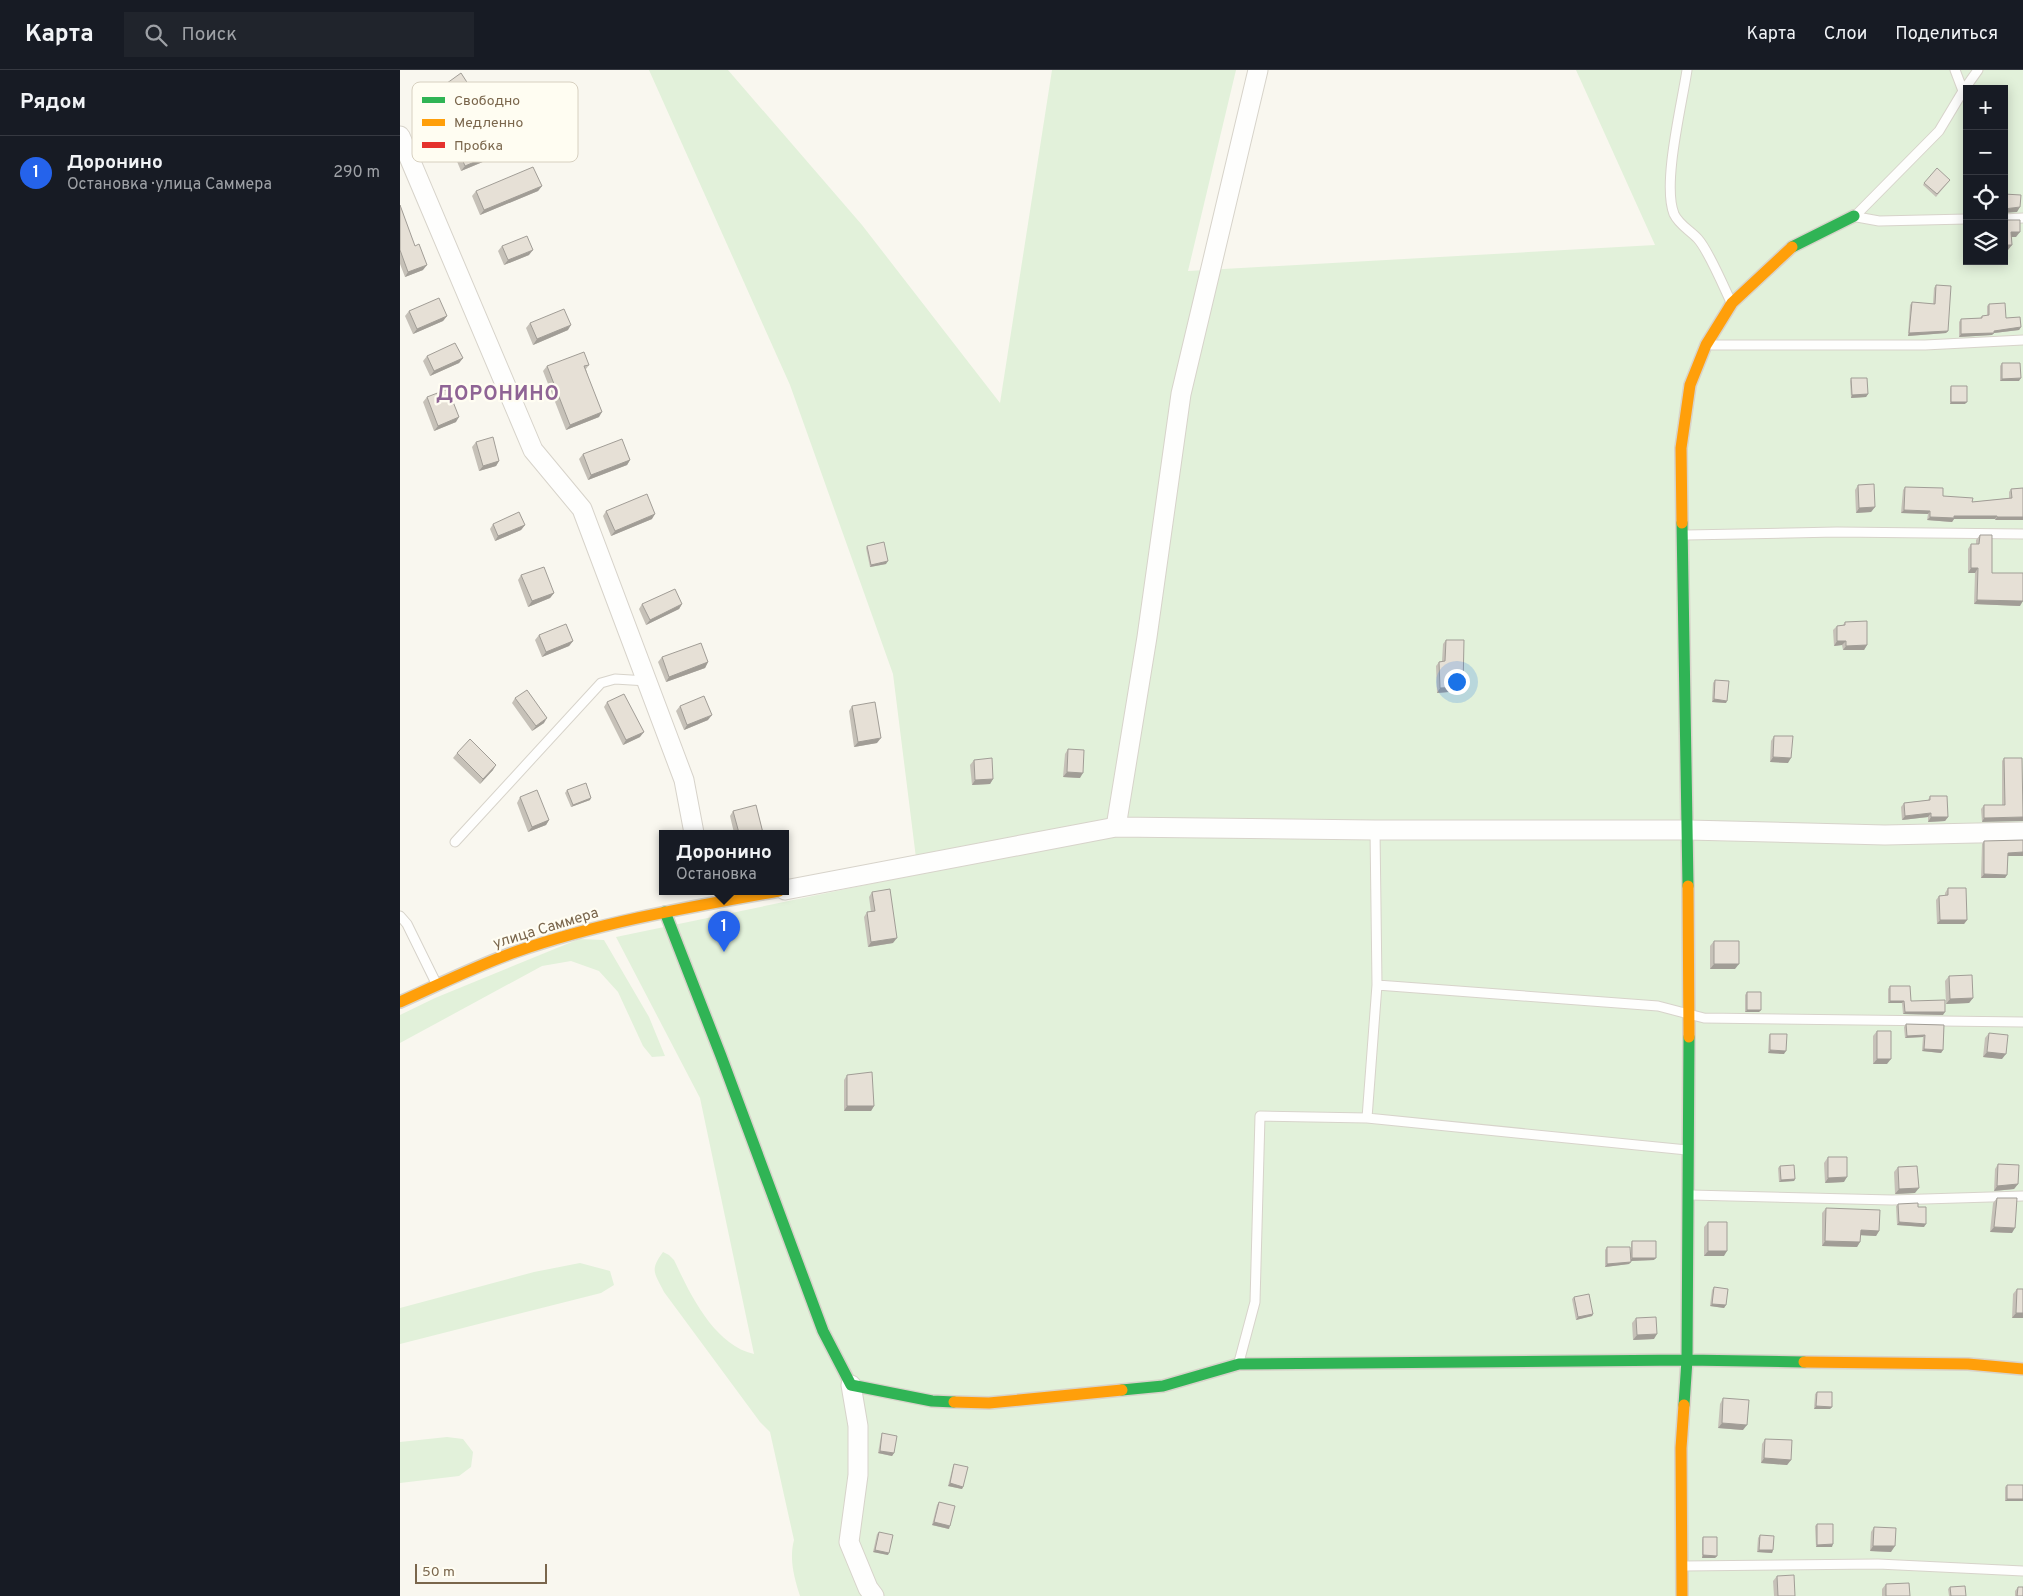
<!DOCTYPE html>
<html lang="ru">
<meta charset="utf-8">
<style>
:root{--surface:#171b24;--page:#20242c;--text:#f1f3f6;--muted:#9ea1a6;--line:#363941;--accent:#2563eb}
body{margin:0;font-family:Overpass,sans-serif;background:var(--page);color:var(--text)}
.controls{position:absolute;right:15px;top:15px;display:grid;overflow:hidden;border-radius:0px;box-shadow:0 2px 12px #0003}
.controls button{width:45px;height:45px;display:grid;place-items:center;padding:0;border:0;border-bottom:1px solid var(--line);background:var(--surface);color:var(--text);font:25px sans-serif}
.scale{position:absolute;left:15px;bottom:12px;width:132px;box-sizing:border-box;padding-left:5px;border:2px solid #7a664c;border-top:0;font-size:14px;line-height:18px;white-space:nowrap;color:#7a664c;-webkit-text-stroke:4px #fffdf2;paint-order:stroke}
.you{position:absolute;left:1056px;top:611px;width:18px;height:18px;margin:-12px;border:4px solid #fff;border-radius:50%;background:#1a73e8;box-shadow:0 0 0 8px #1a73e833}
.badge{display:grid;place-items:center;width:32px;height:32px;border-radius:50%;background:var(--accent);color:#fff;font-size:16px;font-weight:700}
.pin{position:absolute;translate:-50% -41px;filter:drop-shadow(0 1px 2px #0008)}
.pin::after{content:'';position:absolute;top:26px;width:18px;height:15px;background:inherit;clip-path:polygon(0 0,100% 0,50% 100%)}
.popup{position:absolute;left:259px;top:760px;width:130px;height:65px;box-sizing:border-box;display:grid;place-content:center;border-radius:0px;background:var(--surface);filter:drop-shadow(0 1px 4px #0005);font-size:16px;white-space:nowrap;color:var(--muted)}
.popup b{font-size:19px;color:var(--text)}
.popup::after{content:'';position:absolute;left:50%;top:100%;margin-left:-10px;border:10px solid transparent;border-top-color:var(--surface)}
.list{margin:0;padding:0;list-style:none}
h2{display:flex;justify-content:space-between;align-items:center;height:65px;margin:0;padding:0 20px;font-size:21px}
h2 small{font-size:16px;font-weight:400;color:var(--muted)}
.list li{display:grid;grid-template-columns:32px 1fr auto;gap:15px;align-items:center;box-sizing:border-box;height:75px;padding:0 20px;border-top:1px solid var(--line)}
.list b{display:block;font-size:19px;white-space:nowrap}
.list p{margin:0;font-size:16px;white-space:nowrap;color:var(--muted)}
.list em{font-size:16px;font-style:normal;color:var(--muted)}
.icon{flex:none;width:28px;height:28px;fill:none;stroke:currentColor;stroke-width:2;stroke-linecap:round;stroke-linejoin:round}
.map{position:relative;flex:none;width:1623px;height:1526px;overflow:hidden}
header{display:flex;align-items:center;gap:30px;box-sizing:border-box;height:70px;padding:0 25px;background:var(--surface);border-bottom:1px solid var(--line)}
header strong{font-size:24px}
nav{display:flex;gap:28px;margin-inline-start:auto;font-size:18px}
.search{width:350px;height:45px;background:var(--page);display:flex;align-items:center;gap:12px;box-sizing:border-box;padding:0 18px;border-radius:0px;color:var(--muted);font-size:19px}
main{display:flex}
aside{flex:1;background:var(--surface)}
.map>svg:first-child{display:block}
.green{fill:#e2f1da;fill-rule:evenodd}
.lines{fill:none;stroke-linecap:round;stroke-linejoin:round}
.lane-casing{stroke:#d7d3ca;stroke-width:11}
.street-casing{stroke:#d7d3ca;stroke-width:21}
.fast-casing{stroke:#d8d3ca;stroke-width:14}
.slow-casing{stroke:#d8d3ca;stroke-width:14}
.lane{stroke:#fefefd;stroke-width:9}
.street{stroke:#fefefd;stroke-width:19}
.fast{stroke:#30b455;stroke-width:11}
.slow{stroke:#ff9f0a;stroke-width:11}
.wall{fill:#c6c1b8}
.shaded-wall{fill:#a19d96}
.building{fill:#e6e0d6;stroke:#a19d96}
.labels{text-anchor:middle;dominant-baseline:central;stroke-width:4.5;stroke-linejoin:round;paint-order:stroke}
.street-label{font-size:15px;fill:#7a664c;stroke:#fffdf2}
.district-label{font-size:20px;font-weight:bold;letter-spacing:1px;fill:#8f6495;stroke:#fffdf2}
.key{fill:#fffdf2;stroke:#d7d0c0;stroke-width:1}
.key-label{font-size:14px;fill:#7a664c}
</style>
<header>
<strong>Карта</strong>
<div class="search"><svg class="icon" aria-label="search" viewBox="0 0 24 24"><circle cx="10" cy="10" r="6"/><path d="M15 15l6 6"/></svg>Поиск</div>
<nav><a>Карта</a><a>Слои</a><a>Поделиться</a></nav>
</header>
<main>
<aside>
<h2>Рядом<small></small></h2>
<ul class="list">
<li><span class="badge">1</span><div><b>Доронино</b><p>Остановка · улица Саммера</p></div><em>290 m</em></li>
</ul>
</aside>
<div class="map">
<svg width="1623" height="1526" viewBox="0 0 1623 1526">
<rect width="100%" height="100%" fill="#f9f7ef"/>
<!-- green -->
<path class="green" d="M249,0H328L462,155L600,333L652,0H836L788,201L1255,175L1176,0H1623V1526H400C394,1507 389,1489 394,1470L370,1362L360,1352L264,1222C255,1203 249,1201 263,1182L269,1185L274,1190C290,1224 314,1275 354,1284L300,1028L216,867L518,804L493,604L390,315ZM1567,19H1604V191H1567Z
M179,869L204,870L249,947L265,986L252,987L243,976L218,922L199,901L171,891L142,896L0,973V945L35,928Z
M180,1193L210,1201L214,1215L201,1223L0,1274V1238L134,1202Z
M47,1367L63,1369L73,1382L71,1397L59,1406L0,1413V1372Z"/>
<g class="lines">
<!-- lane casing -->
<g class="lane-casing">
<path id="lane" d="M1287,0C1282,34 1262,114 1274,144C1279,155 1291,161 1298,169C1308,180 1323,215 1330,230
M1555,0L1563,21
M1455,146L1539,61L1563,21L1578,0
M1457,147L1479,151L1567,149
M1604,149L1623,148
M1312,275H1525L1623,270
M1286,465L1437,462L1623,464
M975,760L977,915
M55,772L201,613L215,609L247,611
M0,846L7,854L36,913
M967,1048L977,915L1258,936L1304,948L1623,952
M1291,1125L1492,1130L1623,1126
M839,1292L855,1232L860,1046L967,1048L1287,1080
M1284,1496L1478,1494L1623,1501"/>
</g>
<!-- street casing -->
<g class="street-casing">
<path id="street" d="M0,66L133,380L182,439L284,710L294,763
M716,757L747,567L781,324L858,0
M385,820L716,757L975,760H1288L1485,765L1623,762
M451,1315L458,1356V1405L449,1472L468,1518L474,1526"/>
</g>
<!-- fast casing -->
<g class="fast-casing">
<path id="fast" d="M1392,177L1454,146
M1282,453L1288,816
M265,842L321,986L423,1261L451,1315L532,1331L554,1332
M722,1320L763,1316L839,1294L1287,1290L1404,1292
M1284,1335L1287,1290L1289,967"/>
</g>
<!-- slow casing -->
<g class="slow-casing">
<path id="slow" d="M1282,453L1281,378L1290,315L1306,275L1332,233L1392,177
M1288,816L1289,967
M0,932C38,915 76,896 115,882C201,852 290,837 379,821
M1404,1292L1568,1294L1623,1299
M554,1332L589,1333L722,1320
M1282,1526L1281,1378L1284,1335"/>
</g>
<!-- lane -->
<use href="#lane" class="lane"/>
<!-- street -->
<use href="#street" class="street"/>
<!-- fast -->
<use href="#fast" class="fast"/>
<!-- slow -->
<use href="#slow" class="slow"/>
</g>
<!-- wall -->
<path class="wall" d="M43,16L69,25L46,40L39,21Z
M57,77L109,81L61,101L53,82Z
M1550,110L1536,127L1523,115L1524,113Z
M142,116L138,121L80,145L72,126L76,121Z
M0,135L23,200L5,207L0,194Z
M102,176L129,185L104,195L98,181Z
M1536,215L1548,261L1546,263L1508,266L1510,235L1512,232L1533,234L1534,218Z
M1589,234L1606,248L1621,257L1619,260L1594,263L1592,265L1559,267V252L1561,249L1580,248L1582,246L1587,245V236Z
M9,241L47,246L43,251L13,264L5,246Z
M130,253L168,260L133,275L126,258Z
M27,286L63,288L59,293L30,306L23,291Z
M1602,293L1619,311H1600V296Z
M189,295L186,299L199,347L166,360L143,301L147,296Z
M1451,308L1468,324L1466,327L1451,328L1450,311Z
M1551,316L1565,334H1550V319Z
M27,327L56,352L34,361L23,332Z
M76,372L99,391L96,396L79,401L72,377Z
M183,384L230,390L227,395L188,410L179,389Z
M1458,415L1475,437L1471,442L1456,443L1455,420Z
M1505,417L1543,426L1572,432L1609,428V422L1611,419L1623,418L1595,450V449H1554L1552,452L1527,450L1528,444L1501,443L1503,420Z
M206,441L252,449L211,466L203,446Z
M93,454L125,455L121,460L95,471L90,459Z
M1580,465L1592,503L1620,536L1574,534L1575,503H1568V479L1571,474H1576V470Z
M467,476L486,494L470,497L466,478Z
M121,505L154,523L150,528L128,537L118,510Z
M242,534H282L279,539L246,555L239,539Z
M1445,552L1467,575L1464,580H1443L1442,575L1434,576L1433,560L1437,556L1443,555Z
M139,565L173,571L169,576L142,587L135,570Z
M1046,570L1060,621L1037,623L1036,596L1039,592L1042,591L1043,574Z
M262,587L308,592L305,598L266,612L258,592Z
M1315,610L1326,633L1312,632L1313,613Z
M115,628L144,653L132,661L112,633Z
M207,632L240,667L223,675L204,637Z
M280,636L308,650L284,660L276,641Z
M452,636L477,673L454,677L449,641Z
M1374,666L1388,693L1370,692L1371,671Z
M668,679L680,708L663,707L665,684Z
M57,683L93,700L80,714L53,688Z
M1604,688L1623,729L1582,752L1581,739L1584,735H1602V691Z
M574,690L593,709L590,714L572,715L570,695Z
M167,720L190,730L171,737L165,723Z
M1530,726L1548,747L1545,751L1528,752V747L1502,750L1501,737L1504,733L1528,730Z
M120,727L149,750L146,755L128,762L117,733Z
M333,741L363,763H334L330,746Z
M1623,770V786H1608L1607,805L1605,808H1581L1582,774L1584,771Z
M1548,818L1567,850L1564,854H1537L1536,830L1539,826L1545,825V823Z
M472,822L493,873L468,877L464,847L467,842H471L469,827Z
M1314,871L1335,899H1310V876Z
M1549,906L1573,928L1569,933L1546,934L1545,911Z
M1490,916L1511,931L1543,945L1503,944L1502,933H1488V919Z
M1347,922L1361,940L1359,942H1345V925Z
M1506,954L1544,955L1543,980L1541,983L1522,981L1523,967L1505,968L1504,957Z
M1477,961L1487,994H1473V966Z
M1589,963L1602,989L1583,987L1585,968Z
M1370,964L1384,984L1368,983L1369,966Z
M447,1005L474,1036L471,1041H444V1010Z
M1428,1087L1444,1112L1425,1113L1424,1093Z
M1598,1094L1618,1114L1614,1119L1594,1121L1595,1099Z
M1380,1096L1395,1109L1394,1111L1379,1112L1378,1098Z
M1498,1097L1515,1123L1495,1124L1494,1102Z
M1597,1128L1612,1163L1590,1162L1593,1133Z
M1498,1134L1524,1157L1497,1155L1496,1136Z
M1426,1138L1479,1161L1476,1166L1461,1165L1460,1172L1457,1177L1422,1176V1143Z
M1308,1152L1324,1186H1304V1157Z
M1232,1171L1254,1190L1231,1191L1229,1194L1205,1197V1180L1207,1177L1231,1183V1174Z
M1314,1217L1326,1235L1324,1238L1310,1236L1312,1220Z
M1617,1219H1623V1248H1612L1613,1224Z
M1174,1227L1193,1244L1192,1246L1176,1250L1172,1229Z
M1236,1248L1254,1269L1233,1270L1232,1253Z
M1417,1322L1432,1337L1430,1339H1414L1415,1324Z
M1323,1328L1343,1360L1318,1358L1320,1334Z
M482,1363L494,1383L492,1386L478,1383L481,1366Z
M1365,1369L1391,1390L1387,1395L1361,1393L1362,1374Z
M554,1394L563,1417L562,1419L548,1416L553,1396Z
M1607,1415L1623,1431H1605V1417Z
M539,1432L549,1459L532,1455L537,1435Z
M1417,1454L1432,1477H1416L1415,1456Z
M1474,1457L1491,1482L1470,1481L1471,1462Z
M479,1462L488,1485L473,1482L477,1464Z
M1360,1465L1373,1480L1372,1483L1357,1482L1358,1468Z
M1303,1467L1317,1486L1315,1488H1302V1470Z
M1377,1506L1395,1526H1374L1373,1511Z
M1486,1514L1510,1526H1482V1519Z
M1550,1517L1566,1526H1549L1548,1519Z
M1618,1517L1623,1526H1615V1521Z"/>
<!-- shaded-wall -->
<path class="shaded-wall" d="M72,20L69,25L46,40L50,35Z
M112,76L109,81L61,101L65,96Z
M142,116L138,121L80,145L84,140Z
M1620,137L1617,142L1604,143V139Z
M1611,162H1620L1616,167H1608Z
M1604,175H1612L1608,180H1604Z
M133,180L129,185L104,195L108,190Z
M27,195L23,200L5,207L8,202Z
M47,246L43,251L13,264L17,259Z
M171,255L168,260L133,275L137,269Z
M1621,257L1619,260L1594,263L1592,265L1559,267L1561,264Z
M1548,261L1546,263L1508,266L1509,263Z
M63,288L59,293L30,306L34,301Z
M1621,308L1619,311H1600L1602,309Z
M1468,324L1466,327L1451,328L1452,325Z
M1551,332H1567L1565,334H1550Z
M202,342L199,347L166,360L170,355Z
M59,347L56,352L34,361L38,356Z
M230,390L227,395L188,410L191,405Z
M99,391L96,396L79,401L83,396Z
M1475,437L1471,442L1456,443L1459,438Z
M1504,440L1530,441L1528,444L1501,443Z
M255,444L252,449L211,466L215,461Z
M1554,446H1597L1595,449H1554L1552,452L1527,450L1530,447Z
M1597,447H1623V450H1595Z
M125,455L121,460L95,471L98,466Z
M488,491L486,494L470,497L471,495Z
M1571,498H1578L1575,503H1568Z
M154,523L150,528L128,537L132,531Z
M1577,530L1623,531L1620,536L1574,534Z
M282,534L279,539L246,555L250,550Z
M173,571L169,576L142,587L146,582Z
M1437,571H1446L1442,575L1434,576Z
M1467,575L1464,580H1443L1446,576Z
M308,592L305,598L266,612L269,607Z
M1063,617L1060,621L1037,623L1040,618Z
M1314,629L1327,631L1326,633L1312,632Z
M312,645L308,650L284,660L287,655Z
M147,648L144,653L132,661L136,656Z
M244,662L240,667L223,675L226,670Z
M481,668L477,673L454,677L458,672Z
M1373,687L1391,688L1388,693L1370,692Z
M96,695L93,700L80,714L83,709Z
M667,702L683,703L680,708L663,707Z
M593,709L590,714L572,715L575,710Z
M191,728L190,730L171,737L173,735Z
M1531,743L1528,747L1502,750L1505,746Z
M1531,747H1548L1545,751L1528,752Z
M1623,747V751L1582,752L1584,748Z
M149,750L146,755L128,762L132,757Z
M1623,782V786H1605L1608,783Z
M1584,804L1607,805L1605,808H1581Z
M1540,850H1567L1564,854H1537Z
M497,868L493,873L468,877L471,872Z
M1314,894H1339L1335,899H1310Z
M1573,928L1569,933L1546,934L1550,929Z
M1490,931H1504L1502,933H1488Z
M1347,940H1361L1359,942H1345Z
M1505,942H1545L1543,945L1503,944Z
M1525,965L1523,967L1505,968L1507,966Z
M1524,979L1543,980L1541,983L1522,981Z
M1370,980L1386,981L1384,984L1368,983Z
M1587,982L1606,984L1602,989L1583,987Z
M1477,989H1491L1487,994H1473Z
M447,1036H474L471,1041H444Z
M1447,1107L1444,1112L1425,1113L1428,1108Z
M1395,1109L1394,1111L1379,1112L1381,1110Z
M1618,1114L1614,1119L1594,1121L1597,1116Z
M1519,1118L1515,1123L1495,1124L1499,1119Z
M1499,1152L1526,1154L1524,1157L1497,1155Z
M1594,1157L1615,1158L1612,1163L1590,1162Z
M1461,1160L1479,1161L1476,1166L1457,1165Z
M1425,1171L1460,1172L1457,1177L1422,1176Z
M1308,1181H1327L1324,1186H1304Z
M1232,1188H1256L1254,1190L1230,1191Z
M1231,1192L1229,1194L1205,1197L1207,1194Z
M1312,1234L1326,1235L1324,1238L1310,1236Z
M1616,1243H1623V1248H1612Z
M1193,1244L1192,1246L1176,1250L1178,1247Z
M1257,1264L1254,1269L1233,1270L1237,1265Z
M1416,1336L1432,1337L1430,1339H1414Z
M1322,1353L1347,1355L1343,1360L1318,1358Z
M480,1381L494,1383L492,1386L478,1383Z
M1364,1388L1391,1390L1387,1395L1361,1393Z
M550,1413L563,1417L562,1419L548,1416Z
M1607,1429H1623V1431H1605Z
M534,1452L550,1456L549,1459L532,1455Z
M1433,1474L1432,1477H1416L1417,1475Z
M1473,1476H1495L1491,1482L1470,1481Z
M475,1480L489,1483L488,1485L473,1482Z
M1359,1480H1373L1372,1483L1357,1482Z
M1303,1485L1317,1486L1315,1488H1302Z"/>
<!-- building -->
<path class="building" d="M61,3L72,20L50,35L43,16Z
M104,57L112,76L65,96L57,77Z
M133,97L142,116L84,140L76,121Z
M1537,98L1550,110L1537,124L1524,113Z
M1604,124L1621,125L1620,137L1604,139Z
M0,135L15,176L19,174L27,195L8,202L0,180Z
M1604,149L1605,150H1620V162H1611L1612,175H1604Z
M127,166L133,180L108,190L102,176Z
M1536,215L1551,216L1548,261L1509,263L1512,232L1535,234Z
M39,228L47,246L17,259L9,241Z
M1605,233L1606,248L1620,247L1621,257L1594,261V263L1561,264V249L1582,248V246L1589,245V234Z
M164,239L171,255L137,269L130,253Z
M55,273L63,288L34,301L27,286Z
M184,282L189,295L184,296L202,342L170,355L147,296Z
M1602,293H1620L1621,308L1602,309Z
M1451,308H1467L1468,324L1452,325Z
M1551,316H1567V332H1551Z
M48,319L59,347L38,356L27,327Z
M93,367L99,391L83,396L76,372Z
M222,369L230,390L191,405L183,384Z
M1474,414L1475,437L1459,438L1458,415Z
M1505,417L1543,418V426L1573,428L1572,432L1612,428L1611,419L1623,418V447H1597V446H1554V448L1530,447V441L1504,440Z
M247,424L255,444L215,461L206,441Z
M119,442L125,455L98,466L93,454Z
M1580,465H1592V503H1623V531L1577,530L1578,498H1571V474H1579Z
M484,472L488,491L471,495L467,476Z
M144,497L154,523L132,531L121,505Z
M275,519L282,534L250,550L242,534Z
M1467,551V575L1446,576V571H1437V556L1445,555V552Z
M166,554L173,571L146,582L139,565Z
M1046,570H1064L1063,617L1040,618L1039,592L1045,591Z
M301,573L308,592L269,607L262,587Z
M1315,610L1329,611L1327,631L1314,629Z
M127,620L147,648L136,656L115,628Z
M224,624L244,662L226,670L207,632Z
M304,626L312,645L287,655L280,636Z
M475,632L481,668L458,672L452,636Z
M1374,666H1393L1391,688L1373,687Z
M70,669L96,695L83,709L57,683Z
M668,679L684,680L683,703L667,702Z
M592,688L593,709L575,710L574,690Z
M1604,688H1622L1623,747L1584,748V735H1605Z
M186,713L191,728L173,735L167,720Z
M137,720L149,750L132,757L120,727Z
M1530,726H1547L1548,747H1531V743L1505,746L1504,733L1530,730Z
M356,735L363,763H339L333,741Z
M1623,770V782L1608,783L1607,805L1584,804V771Z
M1548,818H1566L1567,850H1540L1539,826L1548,825Z
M490,819L497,868L471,872L467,842L475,841L472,822Z
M1314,871H1339V894H1314Z
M1572,905L1573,928L1550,929L1549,906Z
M1490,916H1510L1511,931L1545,930V942H1505L1504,931H1490Z
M1347,922H1361V940H1347Z
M1506,954L1544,955L1543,980L1524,979L1525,965L1507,966Z
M1477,961H1491V989H1477Z
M1589,963L1608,965L1606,984L1587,982Z
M1370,964H1387L1386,981L1370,980Z
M472,1002L474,1036H447V1005Z
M1428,1087H1447V1107L1428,1108Z
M1598,1094L1619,1095L1618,1114L1597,1116Z
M1394,1095L1395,1109L1381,1110L1380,1096Z
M1517,1096L1519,1118L1499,1119L1498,1097Z
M1597,1128H1617L1615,1158L1594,1157Z
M1518,1133V1137H1526V1154L1499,1152L1498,1134Z
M1426,1138L1480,1140L1479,1161L1461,1160L1460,1172L1425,1171Z
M1308,1152H1327V1181H1308Z
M1232,1171H1256V1188H1232Z
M1207,1177H1230L1231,1192L1207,1194Z
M1314,1217L1328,1219L1326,1235L1312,1234Z
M1617,1219H1623V1243H1616Z
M1189,1224L1193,1244L1178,1247L1174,1227Z
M1256,1247L1257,1264L1237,1265L1236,1248Z
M1417,1322H1432V1337L1416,1336Z
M1323,1328L1349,1330L1347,1355L1322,1353Z
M482,1363L497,1366L494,1383L480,1381Z
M1365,1369L1392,1370L1391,1390L1364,1388Z
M554,1394L568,1397L563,1417L550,1413Z
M1607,1415H1623V1429H1607Z
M539,1432L555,1436L550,1456L534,1452Z
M1417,1454H1433V1474L1417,1475Z
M1474,1457L1496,1458L1495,1476H1473Z
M479,1462L493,1465L489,1483L475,1480Z
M1360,1465L1374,1466L1373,1480H1359Z
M1303,1467H1317V1486L1303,1485Z
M1394,1505L1395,1526H1378L1377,1506Z
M1509,1513L1510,1526H1486V1514Z
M1565,1516L1566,1526H1551L1550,1517Z
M1618,1517H1623V1526H1617Z"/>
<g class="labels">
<!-- street labels -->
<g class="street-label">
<text transform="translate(146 859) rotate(-17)">улица Саммера</text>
</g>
<!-- district labels -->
<g class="district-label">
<text x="98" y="325">ДОРОНИНО</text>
</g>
</g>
<!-- legend -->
<rect x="12" y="12" width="166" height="80" rx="8" class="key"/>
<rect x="22" y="27" width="23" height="6" fill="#30b455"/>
<rect x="22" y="49" width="23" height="7" fill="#ff9f0a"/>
<rect x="22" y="72" width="23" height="6" fill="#e5322d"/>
<g class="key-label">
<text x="54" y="35">Свободно</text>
<text x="54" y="57">Медленно</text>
<text x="54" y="80">Пробка</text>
</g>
</svg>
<div class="controls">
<button>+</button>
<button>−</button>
<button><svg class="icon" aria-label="locate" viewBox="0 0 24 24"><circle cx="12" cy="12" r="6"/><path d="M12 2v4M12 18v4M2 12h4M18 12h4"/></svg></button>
<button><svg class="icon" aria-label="layers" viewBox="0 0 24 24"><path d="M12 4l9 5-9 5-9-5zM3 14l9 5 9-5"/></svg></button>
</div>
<div class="scale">50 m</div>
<div class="you"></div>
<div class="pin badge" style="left:324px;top:882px">1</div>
<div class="popup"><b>Доронино</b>Остановка</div>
</div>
</main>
